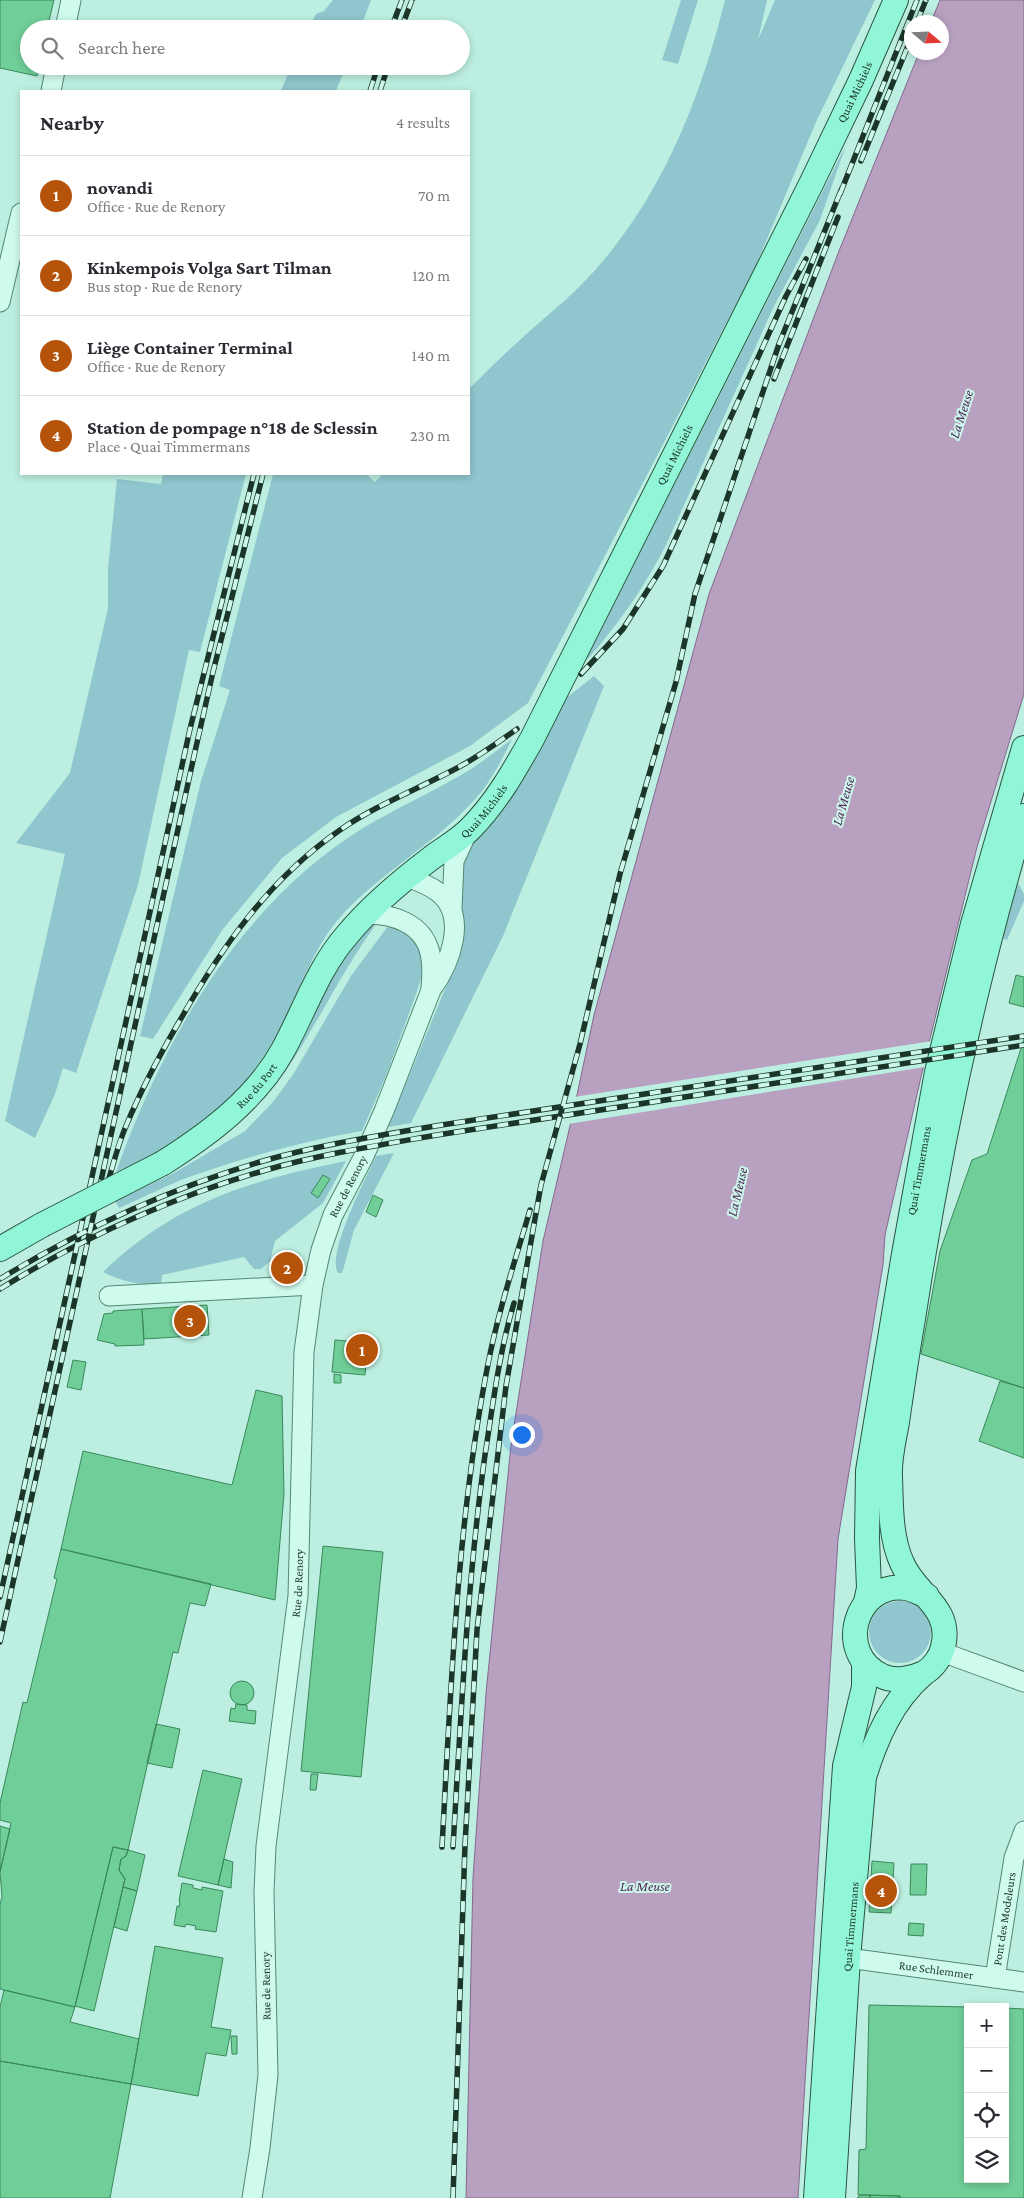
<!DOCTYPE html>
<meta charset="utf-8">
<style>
:root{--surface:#fff;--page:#f7f7f7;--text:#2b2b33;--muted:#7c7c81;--line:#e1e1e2;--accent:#b45309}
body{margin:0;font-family:"Crimson Pro",serif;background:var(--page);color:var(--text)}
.controls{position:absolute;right:15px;bottom:15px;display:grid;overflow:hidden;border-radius:0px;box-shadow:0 2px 8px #0003}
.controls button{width:45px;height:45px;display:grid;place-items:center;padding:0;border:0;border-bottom:1px solid var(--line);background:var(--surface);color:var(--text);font:25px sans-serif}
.compass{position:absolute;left:904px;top:15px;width:45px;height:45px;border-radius:50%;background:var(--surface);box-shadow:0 2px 8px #0003;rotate:109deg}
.you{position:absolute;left:521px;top:1434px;width:18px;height:18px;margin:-12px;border:4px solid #fff;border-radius:50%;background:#1a73e8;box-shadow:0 0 0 8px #1a73e833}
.badge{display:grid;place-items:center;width:32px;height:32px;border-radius:50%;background:var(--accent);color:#fff;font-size:16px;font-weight:700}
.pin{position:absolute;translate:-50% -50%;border:2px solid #fff;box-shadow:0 1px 5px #0006}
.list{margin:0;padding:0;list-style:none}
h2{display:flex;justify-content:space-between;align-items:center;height:65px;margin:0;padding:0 20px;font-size:21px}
h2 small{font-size:16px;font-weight:400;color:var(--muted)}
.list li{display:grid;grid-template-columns:32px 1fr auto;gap:15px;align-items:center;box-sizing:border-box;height:80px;padding:0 20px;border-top:1px solid var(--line)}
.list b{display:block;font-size:19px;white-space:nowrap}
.list p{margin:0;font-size:16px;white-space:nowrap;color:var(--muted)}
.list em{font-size:16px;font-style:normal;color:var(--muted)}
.icon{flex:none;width:28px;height:28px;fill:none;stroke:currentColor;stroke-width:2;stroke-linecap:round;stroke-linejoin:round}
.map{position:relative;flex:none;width:1024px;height:2198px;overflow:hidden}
.search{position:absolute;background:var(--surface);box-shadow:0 2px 8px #0003;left:20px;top:20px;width:450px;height:55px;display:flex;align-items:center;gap:12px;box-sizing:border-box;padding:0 18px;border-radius:28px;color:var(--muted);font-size:19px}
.panel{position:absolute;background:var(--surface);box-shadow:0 2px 8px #0003;left:20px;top:90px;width:450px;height:385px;border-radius:0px}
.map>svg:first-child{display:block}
.green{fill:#90c6cd}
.water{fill:#b7a0c0;stroke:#85688e}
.pier{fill:#bcefe1}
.building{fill:#70cf99;stroke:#3a885a}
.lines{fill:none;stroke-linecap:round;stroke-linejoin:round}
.minor-casing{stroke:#558870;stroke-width:21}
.major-casing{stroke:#2a553e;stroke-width:26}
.minor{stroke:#cffaee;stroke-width:19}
.major{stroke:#91f6d7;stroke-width:24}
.rail-casing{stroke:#1b3628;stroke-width:5.5}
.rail{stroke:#ccf7eb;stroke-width:4;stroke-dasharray:11;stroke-linecap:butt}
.major-bridge-casing{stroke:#2a553e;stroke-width:26;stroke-linecap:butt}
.major-bridge{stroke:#91f6d7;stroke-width:24}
.labels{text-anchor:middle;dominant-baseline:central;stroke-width:4;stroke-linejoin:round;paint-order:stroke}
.street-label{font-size:12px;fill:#1b3628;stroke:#ccf7eb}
.water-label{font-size:14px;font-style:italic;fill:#542957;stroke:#ccf7eb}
</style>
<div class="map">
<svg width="1024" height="2198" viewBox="0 0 1024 2198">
<rect width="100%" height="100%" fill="#bcefe1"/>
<!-- green -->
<path class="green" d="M333,0H371L360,29H309L316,14L324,11Z
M681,0H698L678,64L662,60Z
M725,0H767L758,40L775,0H875L816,122L754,270L528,703L470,746L336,817L282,858L223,929L153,1039L140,1036L201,781L230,690L219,686L273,474H366L375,482L383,474H469V389C486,372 503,355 521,339C540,321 560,306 578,288C656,211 699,105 725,0Z
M291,66H346L336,91H281Z
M846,145L820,220L774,306L666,545C644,588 617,626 585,662Z
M163,474H246L200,652L189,650L138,885L76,1073L63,1068L55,1094L35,1138L5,1121L65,854L16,843L70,773L108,608V568L117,479L161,484Z
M594,676L604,686L503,936L411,1123L388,1127L462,948L460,870L462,859L564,700Z
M512,739C503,758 494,775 482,791C441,842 378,872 336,922C309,956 297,998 276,1036C251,1081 211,1122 167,1148C151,1158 132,1164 116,1172C163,1040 240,904 363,828C395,809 430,793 463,774C480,764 496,751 512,739Z
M1015,883H1018L1024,894V901L1007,940L999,937Z
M391,922L423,943V973L415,997L386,1076L362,1131C303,1141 246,1157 189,1177C165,1186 142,1198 119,1208L115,1201L174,1173L245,1131L273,1102L294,1073L351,976Z
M377,923C337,977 311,1040 270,1092C283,1074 296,1055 306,1034C324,996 339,947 377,923Z
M394,1153L354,1230L343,1270L342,1273H338C326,1254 366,1178 376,1156Z
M346,1161L323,1203L275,1241L270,1261L261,1269H254L244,1257L162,1275L161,1285C139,1285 123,1282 103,1272C174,1203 251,1180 346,1161Z
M869 1632a31 31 0 1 1 62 0a31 31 0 1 1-62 0Z"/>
<!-- water -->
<path class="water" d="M940,0H1024V694L977,847L926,1055L885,1235L883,1265L838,1539L798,2198H466L473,1878L486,1693L511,1445L543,1241L574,1109L594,1015L709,594L839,251L919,53L942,52V22H931Z"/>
<!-- pier -->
<path class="pier" d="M932,1041L925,1067L568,1124L574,1097Z"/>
<!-- building -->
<path class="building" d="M0,0H54L47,29H29V66H39L37,76L0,68Z
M1016,975L1024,977V1007L1009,1003Z
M1024,1039V1388L921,1354L940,1251L972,1160L987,1154Z
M323,1175L330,1179L318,1198L311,1193Z
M373,1195L383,1200L376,1217L366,1212Z
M207,1305L209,1335L144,1339L142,1309Z
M142,1309L144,1345L115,1346V1344L97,1340L104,1314L113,1313V1311Z
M335,1340L368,1343L365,1375L332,1372Z
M73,1360L86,1362L81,1390L67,1387Z
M334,1374L341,1375V1383H334Z
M1000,1381L1024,1388V1458L979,1441Z
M256,1390L282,1396L284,1494L275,1600L61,1549L83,1451L232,1485Z
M323,1546L383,1552L361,1777L301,1771Z
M61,1549L211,1584L205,1606L190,1603L178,1653L173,1652L128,1850L113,1847L75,2007L0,1989V1904L2,1897L0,1872L11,1823L0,1820V1803L23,1702L27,1703L57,1579L54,1578Z
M230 1693a12 12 0 1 1 24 0a12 12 0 1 1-24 0Z
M236,1704L247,1705V1710L256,1711L255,1724L229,1721L231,1708L235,1709Z
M156,1724L180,1729L172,1768L147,1763Z
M203,1770L242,1779L218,1885L178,1876Z
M311,1774H318L316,1790H310Z
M0,1826L10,1829L0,1872Z
M113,1847L128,1850L126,1856L121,1859L119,1870L125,1879L94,2011L75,2006Z
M128,1850L145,1855L137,1891L123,1887L125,1879L119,1870L121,1859L126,1856Z
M224,1859L233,1862L231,1888L218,1885Z
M872,1861L894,1863L891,1913L869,1912Z
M911,1864H927L926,1895H910Z
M182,1883L193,1885V1888L202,1890V1887L223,1891L216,1932L195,1929L196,1926L186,1924L185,1927L174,1925L177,1906L179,1907L180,1901H179Z
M123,1887L137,1891L127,1931L114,1927Z
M909,1923L924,1924L923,1936L908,1935Z
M155,1946L223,1958L211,2027L231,2030L226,2056L206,2053L198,2096L131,2084Z
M4,1990L75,2007L70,2022L139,2039L131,2084L0,2061V2007Z
M869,2005L968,2007V2179H1005V2008L1024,2009V2198H900V2196L858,2195L859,2150L866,2149Z
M231,2036H237V2054H232Z
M0,2061L131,2084L110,2198H0Z
M860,2195H870V2198H857Z
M870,2195L900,2196V2198H870Z"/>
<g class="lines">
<!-- minor casing -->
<g class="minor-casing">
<g id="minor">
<path d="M65,29L71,0"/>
<path d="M51,91L56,66"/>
<path d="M0,302L21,213"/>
<path d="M452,909L454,861L467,833"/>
<path d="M366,914C393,914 423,923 430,953C433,965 432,977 431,989"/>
<path d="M109,1296L313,1285"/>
<path d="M942,1652L1024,1682"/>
<path id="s1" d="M848,1958L1024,1982"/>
<path id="s2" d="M995,1978L1014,1858L1024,1831"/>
<path id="s3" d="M252,2198L260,2148L268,2075L264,1892L266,1846L298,1596L304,1352L313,1285L321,1250L333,1215L364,1156L384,1111L431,990C450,964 469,916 438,892C429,885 418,881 407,877"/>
</g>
</g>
<!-- major casing -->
<g class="major-casing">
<g id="major">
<path id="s4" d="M163,1163C209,1134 256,1099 283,1050C304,1012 318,968 347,935C371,906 401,881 430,859C443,849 458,841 470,829C496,803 514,771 532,739L811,184L861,80L896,0"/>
<path d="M0,1249L42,1225"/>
<path d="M927,1596C921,1594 913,1589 906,1588C855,1581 834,1654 882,1676C894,1682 912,1679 924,1673C933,1668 941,1657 943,1647C953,1607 915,1595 902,1563C890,1537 891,1504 890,1476C889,1458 894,1440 897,1422C902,1388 907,1353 913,1319C939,1149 974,981 1024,816"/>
<path id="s5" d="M866,1602L869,1588L867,1539L868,1471L904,1254L937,1072L973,924L1024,748"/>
<path d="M816,2198L845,1766L864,1687V1664"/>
<path id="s6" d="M833,2198L848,1958L864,1777C876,1738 892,1701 923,1674"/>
</g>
</g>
<!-- minor -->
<use href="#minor" class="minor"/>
<!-- major -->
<use href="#major" class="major"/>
<!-- rail casing -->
<g class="rail-casing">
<path id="rail" d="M917,22L926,0
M391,29L402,0
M401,29L412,0
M370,91L378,66
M380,91L388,66
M861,161L912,36
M840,194L917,0
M774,379L838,217
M581,674L623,629L663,566L786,296L806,259
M105,1191C112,1170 117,1147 126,1126C141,1090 159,1056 179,1022C221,948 269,879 340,830C376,805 418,789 457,768C478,757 497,743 517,729
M0,1279C82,1229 171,1188 263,1161C319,1145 377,1136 435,1126L1024,1036
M0,1289C82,1238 173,1197 266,1170C322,1154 380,1145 437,1135L1024,1045
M0,1597L190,729L254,474
M0,1642L194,756L213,672L263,474
M442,1847C451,1686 457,1523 488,1364C498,1312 515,1261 530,1210
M453,1847C461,1716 467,1585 485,1455C493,1404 499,1353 514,1303
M453,2198L465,1845L477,1630L506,1386L533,1230L541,1185L580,1044L620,874L676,682L695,594L779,344L842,188"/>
</g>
<!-- rail -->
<use href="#rail" class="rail"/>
<!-- major-bridge casing -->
<g class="major-bridge-casing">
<path id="major-bridge" d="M42,1225L163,1163"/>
</g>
<!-- major-bridge -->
<use href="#major-bridge" class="major-bridge"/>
</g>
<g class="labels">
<!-- street labels -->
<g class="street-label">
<text stroke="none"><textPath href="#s4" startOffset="1294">Quai Michiels</textPath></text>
<text stroke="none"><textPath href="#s4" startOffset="889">Quai Michiels</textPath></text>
<text stroke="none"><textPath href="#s4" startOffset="484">Quai Michiels</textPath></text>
<text stroke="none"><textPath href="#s4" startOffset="122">Rue du Port</textPath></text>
<text stroke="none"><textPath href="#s5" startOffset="436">Quai Timmermans</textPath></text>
<text stroke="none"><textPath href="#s3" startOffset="1022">Rue de Renory</textPath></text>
<text stroke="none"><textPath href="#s3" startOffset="618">Rue de Renory</textPath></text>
<text stroke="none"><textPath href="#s2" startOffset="60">Pont des Modeleurs</textPath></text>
<text stroke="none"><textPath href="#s6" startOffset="272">Quai Timmermans</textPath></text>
<text stroke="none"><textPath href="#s1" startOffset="89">Rue Schlemmer</textPath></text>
<text transform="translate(266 1986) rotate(-91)">Rue de Renory</text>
</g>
<!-- water labels -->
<g class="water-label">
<text transform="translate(961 414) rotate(-72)">La Meuse</text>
<text transform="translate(843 801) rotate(-74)">La Meuse</text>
<text transform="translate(737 1192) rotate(-77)">La Meuse</text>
<text x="645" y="1886">La Meuse</text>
</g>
</g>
</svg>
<div class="controls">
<button>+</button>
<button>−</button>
<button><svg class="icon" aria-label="locate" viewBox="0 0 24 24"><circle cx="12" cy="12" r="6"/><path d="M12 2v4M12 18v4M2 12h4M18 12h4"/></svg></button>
<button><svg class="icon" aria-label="layers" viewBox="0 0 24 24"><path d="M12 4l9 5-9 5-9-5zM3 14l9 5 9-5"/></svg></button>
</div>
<svg class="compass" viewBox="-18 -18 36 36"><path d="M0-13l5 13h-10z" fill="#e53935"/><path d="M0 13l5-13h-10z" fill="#7c7c81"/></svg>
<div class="you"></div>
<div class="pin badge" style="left:362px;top:1350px">1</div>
<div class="pin badge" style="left:287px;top:1268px">2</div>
<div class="pin badge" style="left:190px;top:1321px">3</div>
<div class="pin badge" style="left:881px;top:1891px">4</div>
<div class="search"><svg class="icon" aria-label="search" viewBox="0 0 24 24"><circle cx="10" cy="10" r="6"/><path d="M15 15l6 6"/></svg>Search here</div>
<section class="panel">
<h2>Nearby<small>4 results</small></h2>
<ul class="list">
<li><span class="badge">1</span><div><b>novandi</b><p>Office · Rue de Renory</p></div><em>70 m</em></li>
<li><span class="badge">2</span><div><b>Kinkempois Volga Sart Tilman</b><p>Bus stop · Rue de Renory</p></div><em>120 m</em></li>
<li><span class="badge">3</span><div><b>Liège Container Terminal</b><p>Office · Rue de Renory</p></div><em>140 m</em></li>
<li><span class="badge">4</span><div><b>Station de pompage n°18 de Sclessin</b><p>Place · Quai Timmermans</p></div><em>230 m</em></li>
</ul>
</section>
</div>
